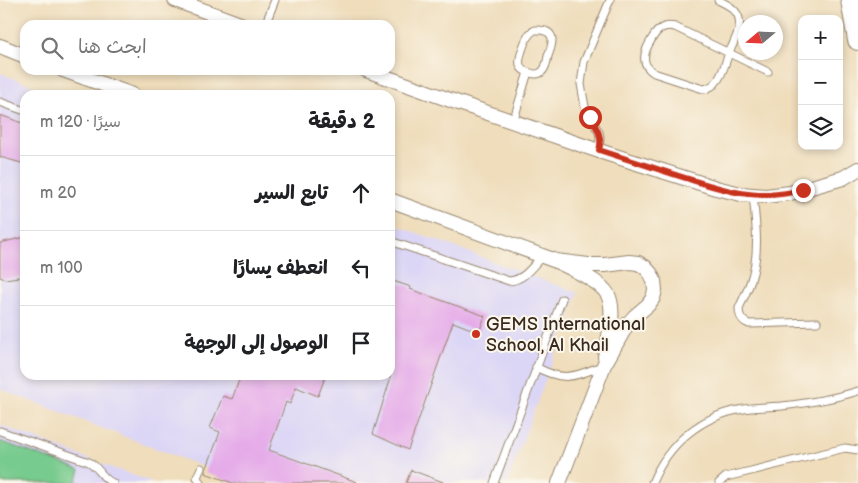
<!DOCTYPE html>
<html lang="ar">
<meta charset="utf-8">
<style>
:root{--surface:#fff;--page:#f6f6f6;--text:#202124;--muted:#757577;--line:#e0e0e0}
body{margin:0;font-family:"Balsamiq Sans","Playpen Sans Arabic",sans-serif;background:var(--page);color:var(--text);direction:rtl}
.controls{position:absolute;right:15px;top:15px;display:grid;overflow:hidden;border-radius:10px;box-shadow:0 2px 8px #0003}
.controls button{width:45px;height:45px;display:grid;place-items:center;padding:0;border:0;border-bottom:1px solid var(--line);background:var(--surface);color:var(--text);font:25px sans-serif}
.compass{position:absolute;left:738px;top:15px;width:45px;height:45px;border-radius:50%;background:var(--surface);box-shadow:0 2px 8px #0003;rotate:251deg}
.stop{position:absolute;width:15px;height:15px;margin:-11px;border:4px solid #c8321e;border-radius:50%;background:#fff}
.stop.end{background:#c8321e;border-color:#fff;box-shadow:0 1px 5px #0008}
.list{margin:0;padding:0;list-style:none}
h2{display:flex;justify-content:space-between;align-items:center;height:65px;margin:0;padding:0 20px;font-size:21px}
h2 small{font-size:16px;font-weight:400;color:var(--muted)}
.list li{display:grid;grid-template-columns:32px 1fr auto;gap:15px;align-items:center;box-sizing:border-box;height:75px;padding:0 20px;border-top:1px solid var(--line)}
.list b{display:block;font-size:19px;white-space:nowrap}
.list em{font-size:16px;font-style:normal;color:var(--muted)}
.icon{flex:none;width:28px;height:28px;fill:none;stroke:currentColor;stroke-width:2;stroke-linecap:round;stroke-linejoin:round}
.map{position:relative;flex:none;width:858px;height:483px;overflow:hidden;direction:ltr}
.search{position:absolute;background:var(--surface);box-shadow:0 2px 8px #0003;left:20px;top:20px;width:375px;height:55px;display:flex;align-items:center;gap:12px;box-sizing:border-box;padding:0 18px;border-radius:15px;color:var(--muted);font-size:19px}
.panel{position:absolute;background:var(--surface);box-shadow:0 2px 8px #0003;left:20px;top:90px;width:375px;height:290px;border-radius:15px;direction:rtl}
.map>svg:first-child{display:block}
.built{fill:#dcd6f6}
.green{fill:#78cb8e;stroke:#5a7a56}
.building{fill:#e5abe9}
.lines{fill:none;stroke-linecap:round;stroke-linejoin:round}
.lane-casing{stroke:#95846c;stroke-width:9}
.street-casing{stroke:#95846c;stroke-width:16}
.secondary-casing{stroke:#95846c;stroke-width:22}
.lane{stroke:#fff;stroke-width:7}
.street{stroke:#fff;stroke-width:14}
.secondary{stroke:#fff;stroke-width:20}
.route{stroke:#c8321e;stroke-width:6}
.poi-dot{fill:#c8321e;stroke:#fbf7ec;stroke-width:2}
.labels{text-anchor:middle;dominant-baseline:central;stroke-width:4;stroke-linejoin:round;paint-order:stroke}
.poi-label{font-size:18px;fill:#3b2a1e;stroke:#fbf7ec;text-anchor:start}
</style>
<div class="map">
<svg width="858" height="483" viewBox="0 0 858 483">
<rect width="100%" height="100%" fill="#fbf7ec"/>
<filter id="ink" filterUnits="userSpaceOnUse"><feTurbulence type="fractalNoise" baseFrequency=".02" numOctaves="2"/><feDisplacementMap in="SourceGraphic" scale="10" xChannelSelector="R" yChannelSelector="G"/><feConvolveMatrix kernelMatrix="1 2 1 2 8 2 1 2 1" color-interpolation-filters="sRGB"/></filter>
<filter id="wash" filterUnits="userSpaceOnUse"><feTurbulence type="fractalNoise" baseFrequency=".0096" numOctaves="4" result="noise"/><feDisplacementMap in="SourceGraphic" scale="20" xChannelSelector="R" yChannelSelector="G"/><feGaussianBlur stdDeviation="1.12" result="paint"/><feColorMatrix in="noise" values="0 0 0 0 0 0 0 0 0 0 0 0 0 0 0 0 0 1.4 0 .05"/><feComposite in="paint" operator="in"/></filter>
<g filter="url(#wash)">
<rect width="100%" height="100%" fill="#efddbb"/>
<!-- built -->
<path class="built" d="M0,73L56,95H25V375H390V223L578,293L507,483H246L0,389Z
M0,425L107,466L155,483H0Z"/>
<!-- green -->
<path class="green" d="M0,441L80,470L76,483H0Z"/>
<g id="blocks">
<!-- building -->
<path class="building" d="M0,115L25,124V164L0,157Z
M25,237V276L5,279L0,277V243Z
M390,280L411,287L410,289L485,316L479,332L453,322L408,450L373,434L390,380Z
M241,375H326L318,396L296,387L290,404L286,402L269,450L357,482L356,483H233L205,473L220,432L210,428L223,396L232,399Z
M411,470L443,482V483H406Z"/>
</g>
</g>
<g filter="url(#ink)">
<use href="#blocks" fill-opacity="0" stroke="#95846c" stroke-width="1"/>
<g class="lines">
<!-- lane casing -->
<g class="lane-casing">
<path id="lane" d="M718,0C724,3 731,6 735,11C746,23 734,41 729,53L675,27C662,24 656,31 650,42C643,54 641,65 654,73L703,89C720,88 724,66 729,53L768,72
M265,25L275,0
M535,30C556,29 554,41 548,56C547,62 545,71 540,73C536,75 532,74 528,72C524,71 521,69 520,65C518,59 525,40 529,35C531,32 532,32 535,30Z
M0,102L25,111
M513,122L528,72
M599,151L600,138L599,132L590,117L585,107L581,84L584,62L610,0
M753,195C756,224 760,252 751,280C748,290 743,299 739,308C739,317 742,321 749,324L817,322
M390,241L509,281C524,280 532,267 542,256
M536,367C565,383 576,376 604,365
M0,431L89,462C99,467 102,479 113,483
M200,483L197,477L201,468
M494,483L562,299
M652,483C668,444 701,415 744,409C756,407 769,407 782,406C808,403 833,399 858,391
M719,483L726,477L845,448L858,450"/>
</g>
<!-- street casing -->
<g class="street-casing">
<path id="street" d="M175,0L243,25
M0,46L25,56
M63,70L133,95
M366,70L450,100L599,151L716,188L741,194L766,196L790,193L843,178L858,169
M390,200L556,261C569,267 601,281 608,295C616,311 608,340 605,357
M556,261L588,265H605L629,262L638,263L645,267L651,274L654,281L655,290L653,298L648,305L635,316L626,326L604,365L559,483"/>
</g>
<!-- secondary casing -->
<g class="secondary-casing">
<path id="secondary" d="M851,0L858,40"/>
</g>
<!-- lane -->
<use href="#lane" class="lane"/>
<!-- street -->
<use href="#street" class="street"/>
<!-- secondary -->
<use href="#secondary" class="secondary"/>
</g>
</g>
<g class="lines" filter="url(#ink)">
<!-- route -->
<path class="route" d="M590,117C597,128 603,137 599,150C626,159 652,167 679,176C725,190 754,202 803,190"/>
</g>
<!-- markers -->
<circle class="poi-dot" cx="476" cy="334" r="5"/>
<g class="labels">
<!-- poi labels -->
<g class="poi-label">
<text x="486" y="324">GEMS International<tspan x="486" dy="21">School, Al Khail</tspan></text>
</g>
</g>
</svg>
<div class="controls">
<button>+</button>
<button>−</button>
<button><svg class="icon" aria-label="layers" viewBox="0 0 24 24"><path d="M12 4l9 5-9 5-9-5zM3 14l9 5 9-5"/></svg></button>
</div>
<svg class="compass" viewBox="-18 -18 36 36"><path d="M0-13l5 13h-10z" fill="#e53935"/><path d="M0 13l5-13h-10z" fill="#757577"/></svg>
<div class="stop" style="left:590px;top:117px"></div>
<div class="stop end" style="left:803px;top:190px"></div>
<div class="search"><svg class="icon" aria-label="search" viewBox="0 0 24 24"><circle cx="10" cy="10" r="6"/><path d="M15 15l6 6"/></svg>ابحث هنا</div>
<section class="panel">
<h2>2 دقيقة<small>سيرًا · 120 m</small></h2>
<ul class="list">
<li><svg class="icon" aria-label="ahead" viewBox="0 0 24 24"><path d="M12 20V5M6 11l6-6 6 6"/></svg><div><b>تابع السير</b></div><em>20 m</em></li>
<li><svg class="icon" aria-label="left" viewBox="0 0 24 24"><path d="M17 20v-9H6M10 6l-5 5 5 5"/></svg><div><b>انعطف يسارًا</b></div><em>100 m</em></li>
<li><svg class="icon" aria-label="arrive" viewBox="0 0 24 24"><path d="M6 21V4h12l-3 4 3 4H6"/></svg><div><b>الوصول إلى الوجهة</b></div></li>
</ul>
</section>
</div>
